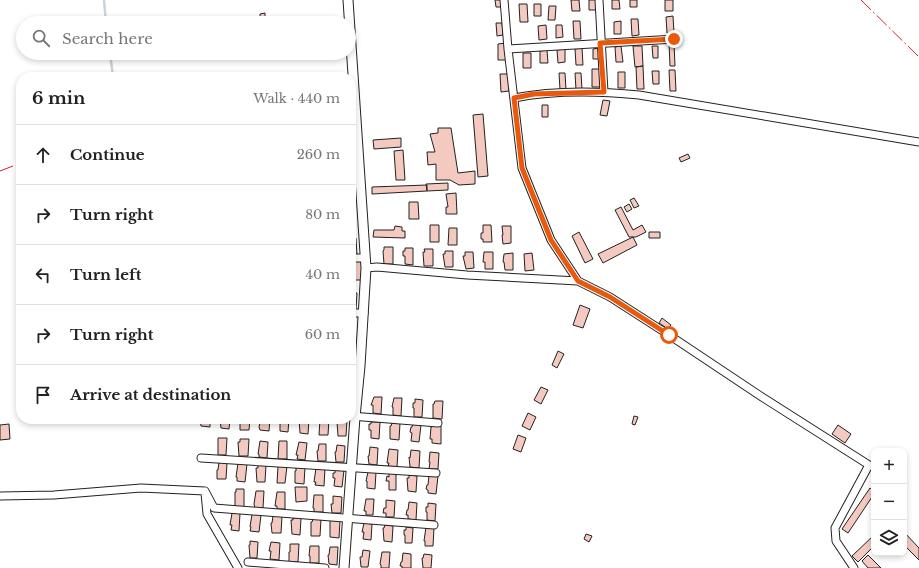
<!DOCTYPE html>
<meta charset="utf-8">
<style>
:root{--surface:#fff;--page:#f6f6f6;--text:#222;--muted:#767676;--line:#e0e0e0}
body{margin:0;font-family:"Libre Baskerville",serif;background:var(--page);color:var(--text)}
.controls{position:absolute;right:12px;bottom:12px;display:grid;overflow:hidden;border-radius:8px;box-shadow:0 2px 6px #0003}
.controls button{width:36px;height:36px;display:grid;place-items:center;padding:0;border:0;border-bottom:1px solid var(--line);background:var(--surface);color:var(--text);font:20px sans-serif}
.stop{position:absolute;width:12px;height:12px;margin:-9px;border:3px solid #ea580c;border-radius:50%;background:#fff}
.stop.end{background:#ea580c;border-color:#fff;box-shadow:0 1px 4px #0008}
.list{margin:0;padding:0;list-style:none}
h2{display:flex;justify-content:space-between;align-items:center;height:52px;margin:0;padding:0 16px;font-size:17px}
h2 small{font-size:13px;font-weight:400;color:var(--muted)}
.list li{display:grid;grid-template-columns:26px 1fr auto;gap:12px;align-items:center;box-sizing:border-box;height:60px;padding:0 16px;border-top:1px solid var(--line)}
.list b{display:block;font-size:15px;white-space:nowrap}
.list em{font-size:13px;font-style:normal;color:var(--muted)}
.icon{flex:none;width:22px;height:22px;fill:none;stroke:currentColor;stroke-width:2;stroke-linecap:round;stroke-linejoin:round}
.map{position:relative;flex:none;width:919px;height:568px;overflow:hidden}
.search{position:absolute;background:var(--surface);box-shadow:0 2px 6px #0003;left:16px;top:16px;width:340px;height:44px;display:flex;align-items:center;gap:10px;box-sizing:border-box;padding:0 14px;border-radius:22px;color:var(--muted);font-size:15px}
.panel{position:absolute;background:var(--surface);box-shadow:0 2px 6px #0003;left:16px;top:72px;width:340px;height:352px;border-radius:16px}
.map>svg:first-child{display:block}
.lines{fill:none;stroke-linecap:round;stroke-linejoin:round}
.stream{stroke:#c7d3dd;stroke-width:2.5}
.building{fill:#f3c9c0;stroke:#222}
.minor-casing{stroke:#222;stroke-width:9}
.tertiary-casing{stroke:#222;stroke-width:11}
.minor{stroke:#fff;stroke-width:7}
.tertiary{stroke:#fff;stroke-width:9}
.power{stroke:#c62828;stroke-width:1;stroke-dasharray:14 3 2 3;stroke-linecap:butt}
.route{stroke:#ea580c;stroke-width:5}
</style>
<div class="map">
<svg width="919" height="568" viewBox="0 0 919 568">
<rect width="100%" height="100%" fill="#fff"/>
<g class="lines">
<!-- stream -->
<path class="stream" d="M104,0L106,23
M110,53L113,77"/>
</g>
<!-- building -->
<path class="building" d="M495,0H501V7H496Z
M571,0H579L580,11H572Z
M589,0H596L597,10H589Z
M612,0H619L620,9H612Z
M630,0H637V7H630Z
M665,0H673V11H665Z
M519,4H527L528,22H520Z
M534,4H541V16H534Z
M549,6H556L555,20H548Z
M265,13V23H260V14Z
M673,16L674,33H667L666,17Z
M631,19H638L639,35L632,36Z
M573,21H580L581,39H574Z
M621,21V34H614V22Z
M496,23H502L503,35L497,36Z
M546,25L547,39L539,40L538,26Z
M556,25H562L563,37L556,38Z
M506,43L507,60H498V44Z
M669,43H674L675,66H670Z
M621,46L623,62H616L615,47Z
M633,46H642L643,66L635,67Z
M652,46H658V58H653Z
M582,48L583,65H576L575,49Z
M599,48V59H593V49Z
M565,49V62L558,63L557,50Z
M547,50L548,63H540V51Z
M523,53H531V68H523Z
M643,66L644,89H637L636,67Z
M592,69H601V87H592Z
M669,70H675L676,91H670Z
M652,71H659V84H653Z
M618,72H625V88H618Z
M559,73H565L566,90H560Z
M575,73H581L582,89L576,90Z
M500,74H508L509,91L501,92Z
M603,100L610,101L607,116L600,115Z
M542,105H548V117H542Z
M483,114L488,176L478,177L473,115Z
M438,128H451L458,173L475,171V184L459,185L450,180H436V164L428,165L427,152H435L430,134L438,133Z
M401,138V147L374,149L373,140Z
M403,150L405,180H396L394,151Z
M688,154L690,158L681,162L679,158Z
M448,183V190L427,191L426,184Z
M427,185V191L372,194V187Z
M456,193L457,214H446V207H448L446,194Z
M634,198L639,206L634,208L630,200Z
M409,202H418L419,219H409Z
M629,204L632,209L627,212L624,207Z
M621,207L633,230L642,225L646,232L636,237H629L615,210Z
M430,225H439V242H430Z
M483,225H491L492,242H483V239H481V233H483Z
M395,226L402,227V231H405V238L373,237L374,230H394Z
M502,226H511V243L503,244L502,235H503Z
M449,228H457V245H448Z
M579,232L593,259L585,263L572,236Z
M649,232H660V238H649Z
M633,237L637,245L603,263L598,254Z
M351,238H356L357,255H351Z
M384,247H393V264H384L383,251L384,250Z
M405,248H413V265L405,264V256H403V251H405Z
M424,249H433V266H424L423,252H425Z
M445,251H453V267H445L443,254H445Z
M465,252H473L474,268L466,269L463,256H465Z
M484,252H493V269H485V262H483Z
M513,253V270H505L504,262H503L504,254Z
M532,253L534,270L525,271L524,254Z
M351,260H362V280H354V267H351Z
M351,292L357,293L356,309H351Z
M580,305L590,309L583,328L573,325Z
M351,317H355L354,334H351Z
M662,318L671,325L668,329L659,323Z
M351,343H354L353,360H351Z
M558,351L564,354L557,368L552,365Z
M541,387L548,390L541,404L534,400Z
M374,397H382L381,414L373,413V405H371Z
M394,398H402L401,416L393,415V407H392Z
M415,399L423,400L422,417H414V408H413V403H415Z
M435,401H443L442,419L433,418V404H434Z
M528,413L536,417L530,430L522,426Z
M634,416L638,417L635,425L632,424Z
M200,419H210V427L201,426Z
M220,419H230L229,429L221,428Z
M240,419H250L249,430H240Z
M261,419H270L269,431L260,430L259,427Z
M280,419H289L288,432L280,431Z
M299,419H309L308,434L300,433Z
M320,419H329L328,435H319Z
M339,419L347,420L346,436H338L337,422L339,423Z
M371,422H380L379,439L371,438V430H369V424H371Z
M392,423H400L399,440L390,439V426H391Z
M9,424L10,439L0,440V425Z
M413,424L421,425L419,442L411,441L412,433L410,432L411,427H412Z
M838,425L851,434L845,443L832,434Z
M432,426H441V444L432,443V439H430L431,427H432Z
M518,435L526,438L521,452L513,449Z
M218,438H227L226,455H218Z
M240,439H249L248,456H239L238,442H240Z
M260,441L268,442L267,458L259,457V454H258Z
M279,441H287V459H278Z
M299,442L307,443L305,460L297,459L298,455H296Z
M319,444H326V461H318L317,451H318Z
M337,445L345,446L344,462H336L335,452H336Z
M370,447L378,448L377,465L369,464L368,456H369Z
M389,449L398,450L397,467L388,466L389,463H387Z
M411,450L420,451L419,468L410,467L409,457L410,458Z
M430,452L439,453L438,469H429L430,462H429Z
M219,462L227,463L226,479H217V470H218Z
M238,463L247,464L245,482L237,481V477H236Z
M258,465H266L265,482H257L256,468H258Z
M278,466H287L285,483H277Z
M296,467H305L304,484L295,483V471H296Z
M316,468H325L324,486L315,485L316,482H314Z
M335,470H344L342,487L334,486L335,478H333V473H335Z
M368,472H376L375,489L367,488V481H366Z
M389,473L396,474V490H389V481H386L387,476L389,477Z
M409,475L417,476L416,492L408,491L407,478H409Z
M429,475L438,476L436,494L428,493V490L426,489L427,485H428Z
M295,487H307V501L296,502Z
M870,488L874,491V494L848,533L842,529Z
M236,489H244V508H235V492H236Z
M256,491H264L263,508H255L254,504Z
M277,492H285V509H277V506H275Z
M314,495H323V512H314V508H313Z
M333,496L342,497L341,513H332L331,504H333Z
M366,499H374L373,515H366V511H364Z
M386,500L395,501L394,517H386V513H383L384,508H386Z
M409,502L417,503L416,520L408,519V515H406L407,510H408Z
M428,503L436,504L435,521L427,520V512H426V507H428Z
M232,513H240L239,531L231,530L232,525H230Z
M252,514L261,515L259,532L250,531L251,527H250Z
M273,516H282L281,533H272L271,523H272Z
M293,518H301L300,535L292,534L291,520H293Z
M313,519H321L320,536H311V522H312Z
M330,520L340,521L339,538L330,537Z
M364,523L372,524L371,540L363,539L364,532H362Z
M385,525L393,526L392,542L384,541L383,528H384Z
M406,527L413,528L412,543H405V535H404V530H406Z
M426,527L434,528L433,546H425V541H424Z
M904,532L919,548V560L904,545Z
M586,534L592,536L589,542L584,539Z
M874,535V546L858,562L852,556Z
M250,541L258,542L257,558H250L249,545H250Z
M271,542L280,543L279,560L270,559L271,551H269Z
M290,544H299L298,562H289V552H290Z
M310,546H319V563H310V556H309Z
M330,547H338L337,565L329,564L328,555H329Z
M363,550L370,551L368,567H361L360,557H362Z
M382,552H390L389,568H381V565L380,564Z
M403,553L411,554V568H402V566H400L401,562H402Z
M424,554L432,555L431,568H423L422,558H423Z
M868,555L881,568H868L862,561Z"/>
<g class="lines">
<!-- minor casing -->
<g class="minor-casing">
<path id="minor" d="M504,0L508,49L522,168L551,240L578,281
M599,0L604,92
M508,49L675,39
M514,98C554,90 599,91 639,95L919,142
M351,258H365
M366,268L377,267L467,275L578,281L610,297L669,335L762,397L869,465L874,467
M351,313H364
M351,365L360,366
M351,416L438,423
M201,458L436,473
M205,491L214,508L434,525
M205,493L207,514L238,568
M0,496L54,495L141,488L205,491
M248,562L325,568
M854,568L836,541L835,528L869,465"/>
</g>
<!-- tertiary casing -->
<g class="tertiary-casing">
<path id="tertiary" d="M344,568L355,417L360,366L366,268L348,0"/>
</g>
<!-- minor -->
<use href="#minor" class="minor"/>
<!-- tertiary -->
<use href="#tertiary" class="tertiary"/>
<!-- power -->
<path class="power" d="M861,0L919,57
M0,171L13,166"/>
</g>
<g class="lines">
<!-- route -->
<path class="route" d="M669,335L610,297L578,281L551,240L522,168L514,98L534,94L604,92L600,43L674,39"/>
</g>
</svg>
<div class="controls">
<button>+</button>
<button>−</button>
<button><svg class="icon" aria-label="layers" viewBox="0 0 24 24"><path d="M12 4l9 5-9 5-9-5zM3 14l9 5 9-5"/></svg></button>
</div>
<div class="stop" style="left:669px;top:335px"></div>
<div class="stop end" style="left:674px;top:39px"></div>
<div class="search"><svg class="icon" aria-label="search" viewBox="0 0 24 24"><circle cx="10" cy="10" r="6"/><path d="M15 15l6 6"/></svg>Search here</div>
<section class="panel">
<h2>6 min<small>Walk · 440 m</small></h2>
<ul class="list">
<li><svg class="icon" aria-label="ahead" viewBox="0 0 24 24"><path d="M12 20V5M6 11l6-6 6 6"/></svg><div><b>Continue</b></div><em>260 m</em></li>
<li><svg class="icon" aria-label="right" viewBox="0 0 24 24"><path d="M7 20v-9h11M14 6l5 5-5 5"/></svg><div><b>Turn right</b></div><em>80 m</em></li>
<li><svg class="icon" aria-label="left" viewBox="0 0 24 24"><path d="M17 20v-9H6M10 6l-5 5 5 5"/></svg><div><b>Turn left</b></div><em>40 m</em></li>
<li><svg class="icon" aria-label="right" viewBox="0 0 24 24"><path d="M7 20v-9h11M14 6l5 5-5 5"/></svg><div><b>Turn right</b></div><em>60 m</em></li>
<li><svg class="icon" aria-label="arrive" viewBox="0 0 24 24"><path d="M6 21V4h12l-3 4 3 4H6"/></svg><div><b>Arrive at destination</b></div></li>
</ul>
</section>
</div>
